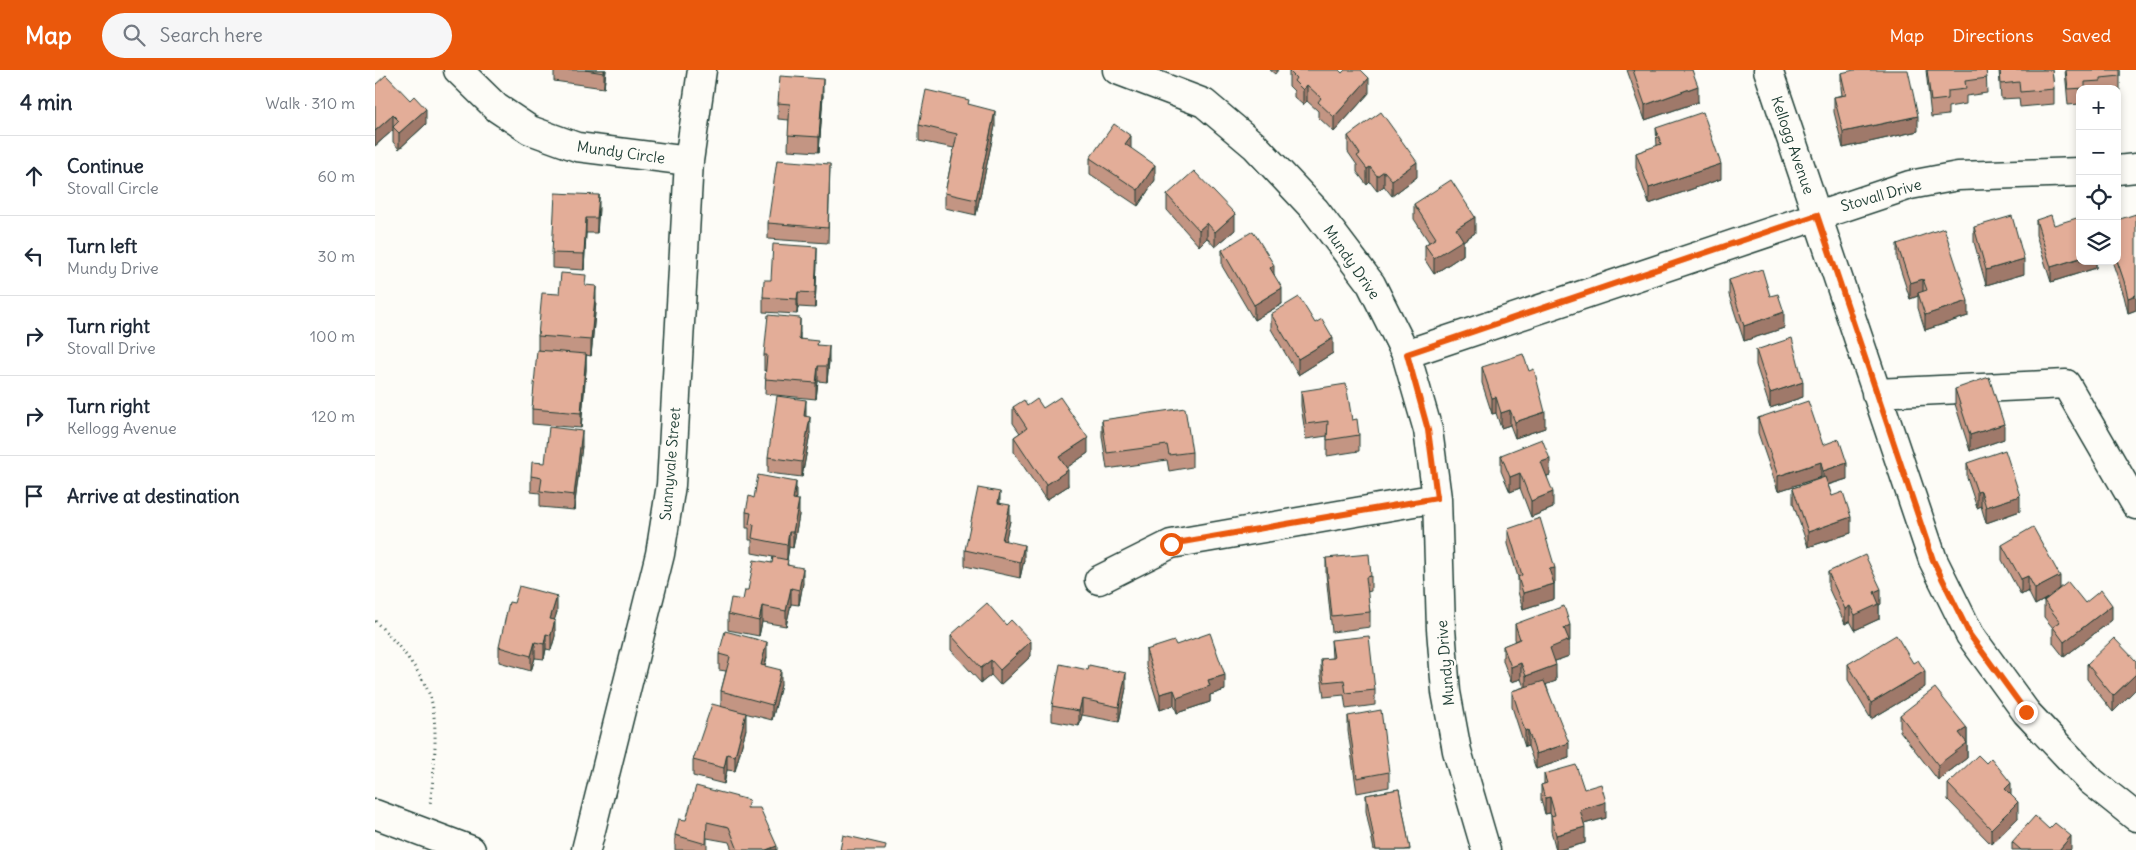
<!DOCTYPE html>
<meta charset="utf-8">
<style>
:root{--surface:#fff;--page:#f6f6f7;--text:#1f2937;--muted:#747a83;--line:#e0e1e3;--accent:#ea580c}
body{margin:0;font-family:Delius,sans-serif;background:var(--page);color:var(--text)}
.controls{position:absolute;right:15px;top:15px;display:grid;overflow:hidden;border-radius:10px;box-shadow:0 2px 8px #0003}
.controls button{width:45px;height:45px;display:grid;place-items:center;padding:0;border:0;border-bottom:1px solid var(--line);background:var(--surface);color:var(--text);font:25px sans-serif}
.stop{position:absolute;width:15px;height:15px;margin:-11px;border:4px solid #ea580c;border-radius:50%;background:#fff}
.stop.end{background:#ea580c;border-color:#fff;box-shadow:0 1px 5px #0008}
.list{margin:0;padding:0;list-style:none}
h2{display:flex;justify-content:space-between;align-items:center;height:65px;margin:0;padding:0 20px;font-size:21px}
h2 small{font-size:16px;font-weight:400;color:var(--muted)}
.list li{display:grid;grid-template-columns:32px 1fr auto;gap:15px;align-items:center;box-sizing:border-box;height:80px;padding:0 20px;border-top:1px solid var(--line)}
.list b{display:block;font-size:19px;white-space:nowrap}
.list p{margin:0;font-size:16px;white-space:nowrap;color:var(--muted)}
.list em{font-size:16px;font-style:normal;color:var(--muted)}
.icon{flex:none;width:28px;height:28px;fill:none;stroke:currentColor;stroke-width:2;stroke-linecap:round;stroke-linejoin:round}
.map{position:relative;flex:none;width:1761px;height:780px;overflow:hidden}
header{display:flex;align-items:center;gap:30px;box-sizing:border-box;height:70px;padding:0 25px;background:var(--accent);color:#fff}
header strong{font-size:24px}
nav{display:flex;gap:28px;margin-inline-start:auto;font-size:18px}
.search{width:350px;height:45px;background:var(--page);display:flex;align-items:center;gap:12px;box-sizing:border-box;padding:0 18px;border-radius:28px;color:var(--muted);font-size:19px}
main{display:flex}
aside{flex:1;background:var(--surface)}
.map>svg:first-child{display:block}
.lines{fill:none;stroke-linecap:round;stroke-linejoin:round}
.minor-casing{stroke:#1f3d34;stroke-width:31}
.path{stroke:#1f3d34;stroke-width:3;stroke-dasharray:1 4;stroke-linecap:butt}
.minor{stroke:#fdfcf7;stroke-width:28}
.wall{fill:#c39583;stroke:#1f3d34}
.shaded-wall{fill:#9f796a;stroke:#1f3d34}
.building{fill:#e3ad98;stroke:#1f3d34}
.route{stroke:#ea580c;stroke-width:6}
.labels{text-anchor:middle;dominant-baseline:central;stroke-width:4.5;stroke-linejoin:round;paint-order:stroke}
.street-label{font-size:15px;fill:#1f3d34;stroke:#fdfcf7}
</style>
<header>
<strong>Map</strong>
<div class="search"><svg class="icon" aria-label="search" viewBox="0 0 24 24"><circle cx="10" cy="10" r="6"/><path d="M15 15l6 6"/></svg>Search here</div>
<nav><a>Map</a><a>Directions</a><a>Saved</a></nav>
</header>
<main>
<aside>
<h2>4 min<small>Walk · 310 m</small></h2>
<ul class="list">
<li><svg class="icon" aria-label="ahead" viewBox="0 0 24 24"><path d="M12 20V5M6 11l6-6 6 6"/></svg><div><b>Continue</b><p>Stovall Circle</p></div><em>60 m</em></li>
<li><svg class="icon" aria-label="left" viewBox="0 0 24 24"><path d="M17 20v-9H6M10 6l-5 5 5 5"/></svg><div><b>Turn left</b><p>Mundy Drive</p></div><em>30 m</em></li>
<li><svg class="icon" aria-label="right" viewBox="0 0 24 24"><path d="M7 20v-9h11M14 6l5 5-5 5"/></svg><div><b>Turn right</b><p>Stovall Drive</p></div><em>100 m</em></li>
<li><svg class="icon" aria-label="right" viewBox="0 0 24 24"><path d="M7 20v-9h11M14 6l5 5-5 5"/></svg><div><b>Turn right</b><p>Kellogg Avenue</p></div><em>120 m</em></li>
<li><svg class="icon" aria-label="arrive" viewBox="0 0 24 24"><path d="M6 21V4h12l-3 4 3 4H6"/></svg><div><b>Arrive at destination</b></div></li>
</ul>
</aside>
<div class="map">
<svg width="1761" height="780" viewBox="0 0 1761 780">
<rect width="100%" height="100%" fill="#fdfcf7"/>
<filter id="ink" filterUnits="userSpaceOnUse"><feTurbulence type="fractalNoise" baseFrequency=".02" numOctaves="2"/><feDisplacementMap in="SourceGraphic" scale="10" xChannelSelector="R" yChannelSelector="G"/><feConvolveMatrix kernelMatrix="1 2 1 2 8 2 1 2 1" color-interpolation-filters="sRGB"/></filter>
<g filter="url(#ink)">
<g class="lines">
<!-- minor casing -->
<g class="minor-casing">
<path id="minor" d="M83,0L122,38L155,60L202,77L314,91
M742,0L829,33L880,76L940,140L996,214L1031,284L1053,360L1062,428L1066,559L1071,622L1082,681L1111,780
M1393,0L1558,490L1595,565L1651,642L1716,711L1761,747
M1742,100L1761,98
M1031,284L1535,115L1583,106L1705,102
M1501,323L1691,314L1761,435
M724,510L796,474L1062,428
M0,744L96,780
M211,780L285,484L296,415L314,91L327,0"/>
</g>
<!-- path -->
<path class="path" d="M0,551C21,572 44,597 55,626C64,653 59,705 55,734"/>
<!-- minor -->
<use href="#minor" class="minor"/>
</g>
<!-- wall -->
<path class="wall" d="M179,0H231L229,18L179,11Z
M895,0H903L900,4Z
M1252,0H1317L1323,32L1270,50Z
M1551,0H1611L1612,23L1591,26V34L1573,37V45L1556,47Z
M1624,0H1677L1679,19V34L1645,37L1644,28L1626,29Z
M1690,0H1745V22H1742V19H1705V34L1693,35Z
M914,1L994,23L959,62L943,47V41L932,31L928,35L919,27V21L914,16Z
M1466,3L1543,61L1468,78L1459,42V27L1467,25L1466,18Z
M0,15L51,54L24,79L18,72V60L0,76Z
M448,25L444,82L413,80L414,50L403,49V33Z
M594,35L620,56L601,145L570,138V123L579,78L544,71V55Z
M1281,58L1346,109L1274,134L1261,98V83L1282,76Z
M973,66L1042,107L1017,126L1009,116L1002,121L995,112L992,115L982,102V95L973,82Z
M756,79L780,110L763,136L715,104V88Z
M455,94L453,173L393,169V153Z
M224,125L222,163H211L209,200L177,198V183Z
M792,125L860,160L840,177L832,168L824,176L792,140Z
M1039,134L1100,163L1088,171V185L1059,204L1050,190V175L1054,172L1039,149Z
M1661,150L1721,191V198L1676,212L1661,165Z
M1599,157L1649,204L1611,215L1599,172Z
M1522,174L1593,246L1550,260L1543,238V226L1535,229L1522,189Z
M847,180L899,204L907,234L879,250L847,196Z
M1737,191H1742L1761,240L1753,243L1749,226Z
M442,192L440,238L423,237L422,244L388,242V227L396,210Z
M1354,210L1409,258L1369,271L1354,225Z
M211,216L221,232L216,286L211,285V300L206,358L157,354V339L163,281V266L184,224Z
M896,244L958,283L923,305L896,259Z
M425,263V269L443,275L454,291L452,312L443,311L441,329L390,324L391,300L389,301V285Z
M1381,280L1428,327L1395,338L1381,295Z
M1107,297L1170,358L1140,368L1135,355L1126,358L1121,343L1117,344L1107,313Z
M1580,319L1629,369L1595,381L1580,334Z
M926,321L977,350L984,365V381L952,386V366L931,369L926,336Z
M652,336L668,338L713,383L691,398L693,416L671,430L639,382V367L645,363L638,353V337Z
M431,347L435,363L427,407L393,403V387Z
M1383,348L1448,375L1472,409L1453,415L1457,426L1476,463L1433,477L1418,433V418L1446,408V407L1403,421L1383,363Z
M727,350L817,382V397L794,401L792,390L732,399L727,366Z
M207,376L199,440L165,437V423L156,422V406Z
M1126,385L1175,405L1172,406L1178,438L1156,447L1145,418L1135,422L1126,401Z
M1592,393L1645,441L1611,453L1606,436L1602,438L1592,408Z
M421,427L420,429L424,445L418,478L414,477L412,490L413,495L428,513L424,535L416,534L411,556L387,552L384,566L353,560V544L368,530L373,520L397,493L398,487L377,483V470H374V458H371V442L379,428Z
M625,433L635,451L630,471L649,490L645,508L590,496V480Z
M1133,459L1180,513L1179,514V529L1148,539L1143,522V507L1133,474Z
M1627,475L1685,519L1710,533L1737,550L1689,587L1678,573V558L1669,547V531L1675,527L1660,535L1653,521L1646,525L1627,490Z
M951,488L996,506V521L992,522L995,542V557L957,562L951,504Z
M1453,502L1506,534L1504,535V549L1480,560L1475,551L1470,554L1453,517Z
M182,542L179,550L180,566L176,580L171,579L169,589L160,588L156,601L124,592V577Z
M1140,554L1195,571H1194V586L1180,591L1181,611L1171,614L1194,688L1161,699L1153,676L1150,677L1137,637V621L1149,617L1146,609L1136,612L1128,591V576L1141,571L1140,569Z
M631,555L656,586L625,615L616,605L606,613L576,580V565Z
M956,570L1000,620V635L971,639L969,625L949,627L946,605V589L957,588Z
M801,575L850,620L835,625V632L802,643L799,635L785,640L771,596V580Z
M344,584L392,587L390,596L406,615L397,650L346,637V621L351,601L344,600Z
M1761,591V619L1738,642L1712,609V594Z
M1473,594L1550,617L1496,649L1473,610Z
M751,618L744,652L707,645L704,656L677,651V636Z
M1525,645L1592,658V688L1563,710L1525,661Z
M973,646L1014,702V717L982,723L973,661Z
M371,659L360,701L352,700L349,714L318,706V690Z
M1169,704L1209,719L1231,748L1209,754L1210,773L1184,780H1181L1176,761V746L1175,743L1170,744L1166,730V715L1169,714Z
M1573,714L1636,725L1643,748L1616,774L1573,730Z
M1024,719L1035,780H999L991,741V725Z
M374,738L402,780H357L354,772L332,768V780H300V765L311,750Z
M1637,772L1696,780H1637Z"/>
<!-- shaded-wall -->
<path class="shaded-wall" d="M229,0H231L229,18Z
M994,8V23L959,62V47Z
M448,9V25L444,82V67Z
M932,15V31L928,35V20Z
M1323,16V32L1270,50V35Z
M51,39V54L24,79V63Z
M620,41V56L601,145V130Z
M18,45V60L0,76V61Z
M1543,46V61L1468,78V62Z
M756,66V81L750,74Z
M1042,92V107L1017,126V110Z
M1346,94V109L1274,134V118Z
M780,95V110L763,136V120Z
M995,97V112L992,115V99Z
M1009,101V116L1002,121V106Z
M224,125V140L222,163V148Z
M860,144V160L840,177V162Z
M1100,147V163L1088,171V185L1059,204V188L1081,159Z
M211,148V163L209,200V184Z
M832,153V168L824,176V160Z
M442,177V192L440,238V223Z
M1705,188V191H1721V198L1676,212V197Z
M1649,189V204L1611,215V200Z
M899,195V211L895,198Z
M1548,209V224L1543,223V226L1535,229V213Z
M221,216V232L216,286V270Z
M907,218V234L879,250V235Z
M423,222V237L422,244V229Z
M1761,225V240L1753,243V228Z
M1593,231V246L1550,260V245Z
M1409,242V258L1369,271V256Z
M425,248V263L424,285V269Z
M958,268V283L923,305V289Z
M454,276V291L452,312V296Z
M211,284V300L206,358V343Z
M443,296V311L441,329V313Z
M1428,312V327L1395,338V323Z
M1121,327V343L1117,344V328Z
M431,330V346L429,362V346Z
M1135,340V355L1126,358V343Z
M1170,342V358L1140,368V352Z
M435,347V363L427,407V392Z
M1629,354V369L1595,381V365Z
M207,361V376L199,440V425Z
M713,368V383L684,403V387Z
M1175,389V405L1166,408V392Z
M1446,392V407L1403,421V406Z
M1472,393V409L1448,416V401Z
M693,400V416L671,430V415Z
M1145,403V418L1135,422V407Z
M421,412V427L418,444V429Z
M1606,421V436L1602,438V422Z
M625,422V438L623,433Z
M1178,422V438L1156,447V431Z
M1645,426V441L1611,453V437Z
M424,430V445L418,478V462Z
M635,435V451L627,486V470Z
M1476,447V463L1433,477V462Z
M414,462V477L412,490V475Z
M649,475V490L645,508V492Z
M428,498V513L424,535V520Z
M1180,498V513L1174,515V499Z
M1653,506V521L1646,525V509Z
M1685,506V521L1660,535V519Z
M1179,514V529L1148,539V523Z
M416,518V534L411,556V541Z
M1506,519V534L1504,535V549L1480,560V545L1499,522Z
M182,526V542L175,564V549Z
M1737,535V550L1689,587V572Z
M387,536V552L384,566V551Z
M1475,536V551L1470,554V539Z
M180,550V566L176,580V565Z
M1195,555V571H1194V586L1175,593V578L1189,558Z
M171,564V579L169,589V574Z
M656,571V586L625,615V600Z
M160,572V588L156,601V586Z
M392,572V587L386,610V595Z
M616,590V605L606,613V598Z
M1146,593V609L1136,612V597Z
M1181,595V611L1151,622V606Z
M406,600V615L397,650V635Z
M1550,601V617L1496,649V633Z
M751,603V618L744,652V637Z
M1761,604V619L1738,642V626Z
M850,605V620L835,625V632L802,643V628L833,610Z
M799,620V635L785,640V624Z
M707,629V645L704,656V641Z
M371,643V659L360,701V686Z
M1592,658V688L1563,710V695L1584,663Z
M1153,660V676L1150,677V661Z
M1194,673V688L1161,699V684Z
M352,684V700L349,714V698Z
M1636,713V728L1630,719Z
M1175,727V743L1170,744V728Z
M1231,732V748L1205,755V740Z
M1643,732V748L1616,774V759Z
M1210,757V773L1184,780H1181V765Z
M1696,766V780H1684Z
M402,776V780H391Z"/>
<!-- building -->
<path class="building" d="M210,0H229V3Z
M914,0H964L967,3L970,0H986L994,8L959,47L943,32L946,28L932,15L928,20L919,11L921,8L914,1Z
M1258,0H1317L1323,16L1270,35Z
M1479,0H1533L1543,46L1468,62L1459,27L1471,25L1466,3Z
M1552,0H1611L1612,8L1590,11L1591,19L1573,21V29L1556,31Z
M1625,0H1677L1679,19L1645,22L1644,12L1626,14Z
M1691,0H1745V6L1726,8V11L1710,12V18L1693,19Z
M11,5L35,30L39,26L51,39L24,63L18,57L24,51L18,45L0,61V15Z
M405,6L448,9L444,67L413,65L415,34L403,33Z
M551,20L594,30L593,34L620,41L601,130L570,123L582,64L544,55Z
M1006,42L1042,92L1017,110L1009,101L1002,106L995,97L992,99L982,86L985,84L973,66Z
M1328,42L1346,94L1274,118L1261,83L1286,74L1281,58Z
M739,54L756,66L750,74L780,95L763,120L715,88Z
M402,90L455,94L453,158L393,153Z
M819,101L860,144L840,162L832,153L824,160L792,125Z
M1076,110L1100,147L1081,159L1088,170L1059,188L1050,175L1061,168L1039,134Z
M180,123L224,125L222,148H211L209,184L177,183Z
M1761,144V225L1753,228L1749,211L1742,190V150Z
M1676,145L1679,155L1705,147V188L1676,197L1661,150Z
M1637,146L1649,189L1611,200L1599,157Z
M1569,158L1593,231L1550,245L1543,223L1552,220L1548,209L1535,213L1522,174Z
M878,161L899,195L895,198L907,218L879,235L847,180Z
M398,174L442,177L440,223L423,222L422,229L388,227L389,210H396Z
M1387,199L1395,226L1403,224L1409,242L1369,256L1354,210Z
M186,203L211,205L210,215L221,216L216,270L163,266L167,223L184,224Z
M924,227L940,253L947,249L958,268L923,289L896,244Z
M393,245L425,248L424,269L443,271L442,275L454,276L452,296H443L441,313L390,309L392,285H389Z
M1417,268L1428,312L1395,323L1381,280Z
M162,280L211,284L206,343L157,339Z
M1148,284L1154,301L1159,299L1170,342L1140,352L1135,340L1126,343L1121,327L1117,328L1107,297Z
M1614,307L1629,354L1595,365L1580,319Z
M971,314L977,350L982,349L984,365L952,370L953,351L931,354L926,321Z
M402,326L431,330L429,346L435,347L427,392L393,387Z
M685,327L713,368L684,387L693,400L671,415L639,367L652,358L638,337L649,330L652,336L662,329L668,338Z
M1433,331L1448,375L1464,369L1472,393L1448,401L1446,392L1403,406L1383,348Z
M810,338L817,382L794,385L792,375L732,383L727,350Z
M174,357L207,361L199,425L165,421L167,408L156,406L157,392L170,393Z
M1167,369L1175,389L1166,392L1178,422L1156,431L1145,403L1135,407L1126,385Z
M1630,380L1645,426L1611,437L1606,421L1602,422L1592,393Z
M383,405L421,412L418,429L424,430L418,462H414L412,475L377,468L379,455L374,454L376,443L371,442L374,426L379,428Z
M1450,407L1457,426L1468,422L1476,447L1433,462L1418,418Z
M603,418L625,422L623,433L635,435L627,470L649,475L645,492L590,480Z
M1165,448L1180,498L1174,499L1179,514L1148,523L1143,507L1147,505L1133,459Z
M1658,457L1685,506L1660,519L1653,506L1646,509L1627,475Z
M994,484L996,506L991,507L995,542L957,546L951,488Z
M1490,485L1506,519L1499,522L1504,534L1480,545L1475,536L1470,539L1453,502Z
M398,487L413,490L412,495L428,498L424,520L416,518L411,541L387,536L384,551L353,544L356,528L368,530L370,520H373L379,490L397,493Z
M1693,512L1710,533L1726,520L1737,535L1689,572L1678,557L1685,552L1669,531Z
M144,516L182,526L175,549L180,550L176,565L171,564L169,574L160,572L156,586L124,577L134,532L139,533Z
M612,533L631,555L636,550L656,571L625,600L616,590L606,598L576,565Z
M1189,536L1195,555L1189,558L1194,570L1175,578L1181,595L1151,606L1146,593L1136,597L1128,576L1145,569L1140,554Z
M350,561L392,572L386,595L406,600L397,635L346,621L355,587L344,584Z
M835,563L850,605L833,610L835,616L802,628L799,620L785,624L771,580L799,571L801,575Z
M1521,565L1538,593L1543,590L1550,601L1496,633L1473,594Z
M994,566L1000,620L971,623L969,610L949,612L946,589L959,588L956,570Z
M1739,568L1761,591V604L1738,626L1712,594Z
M685,594L713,600L714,595L751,603L744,637L707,629L704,641L677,636Z
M1169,611L1194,673L1161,684L1153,660L1150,661L1137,621Z
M1560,618L1592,658L1584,663L1592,673L1563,695L1525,645Z
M337,634L371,643L360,686L352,684L349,698L318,690Z
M1006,640L1014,702L982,708L973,646Z
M1603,685L1611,693L1616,688L1636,713L1630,719L1643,732L1616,759L1573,714Z
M1201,695L1209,719L1226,714L1231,732L1205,740L1210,757L1181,765L1176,746L1180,745L1175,727L1170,728L1166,715L1172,713L1169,704Z
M321,716L374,730L372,738H385L402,776L391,780H363L354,757L332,752L331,774L300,765L304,749L311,750Z
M1024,719L1035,779L1030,780H1001L991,725Z
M1660,746L1674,759L1680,753L1696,766L1684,780H1646L1637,772Z
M468,765L511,775L510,780H465Z"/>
</g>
<g class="lines" filter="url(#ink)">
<!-- route -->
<path class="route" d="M796,474L1062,428L1053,360L1032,284L1442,145L1558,490L1595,565L1651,642"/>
</g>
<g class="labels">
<!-- street labels -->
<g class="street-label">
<text transform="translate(1418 75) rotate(71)">Kellogg Avenue</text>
<text transform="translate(246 82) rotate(8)">Mundy Circle</text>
<text transform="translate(1506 125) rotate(-16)">Stovall Drive</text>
<text transform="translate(977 192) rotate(55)">Mundy Drive</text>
<text transform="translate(295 394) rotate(-85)">Sunnyvale Street</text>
<text transform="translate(1070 593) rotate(-95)">Mundy Drive</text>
</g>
</g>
</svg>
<div class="controls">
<button>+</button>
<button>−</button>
<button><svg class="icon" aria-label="locate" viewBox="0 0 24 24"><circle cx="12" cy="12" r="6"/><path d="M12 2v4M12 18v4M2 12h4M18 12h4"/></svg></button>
<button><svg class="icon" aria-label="layers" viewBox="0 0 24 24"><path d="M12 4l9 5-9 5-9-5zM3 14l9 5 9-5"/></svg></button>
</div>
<div class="stop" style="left:796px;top:474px"></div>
<div class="stop end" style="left:1651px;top:642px"></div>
</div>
</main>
